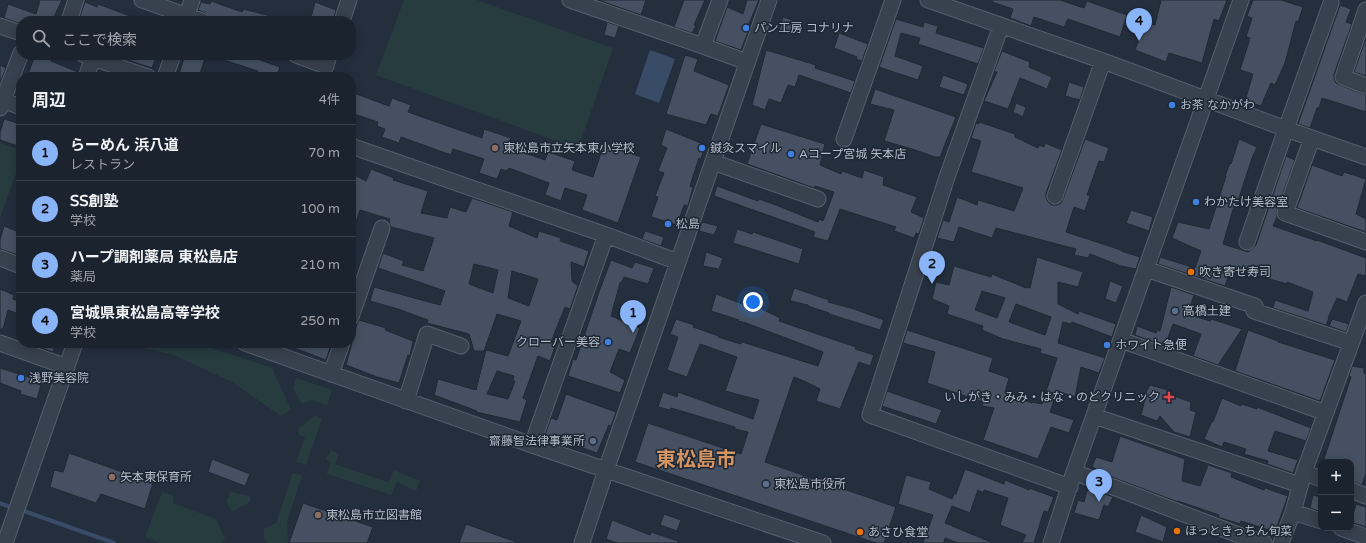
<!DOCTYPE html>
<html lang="ja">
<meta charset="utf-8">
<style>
:root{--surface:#1b232e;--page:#242b36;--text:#f1f3f6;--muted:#a0a4aa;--line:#39404a;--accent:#8ab4f8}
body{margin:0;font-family:"Varela Round","Noto Sans JP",sans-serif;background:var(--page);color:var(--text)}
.controls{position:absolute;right:12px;bottom:12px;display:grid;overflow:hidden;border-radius:8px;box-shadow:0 2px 10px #0003}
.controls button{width:36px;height:36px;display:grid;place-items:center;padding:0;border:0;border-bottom:1px solid var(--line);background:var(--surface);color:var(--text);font:20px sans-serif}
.you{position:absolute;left:753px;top:302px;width:14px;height:14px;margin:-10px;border:3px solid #fff;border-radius:50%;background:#1a73e8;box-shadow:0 0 0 6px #1a73e833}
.badge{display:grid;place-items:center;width:26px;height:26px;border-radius:50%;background:var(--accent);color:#111;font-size:13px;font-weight:700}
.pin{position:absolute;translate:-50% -33px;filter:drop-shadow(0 1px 2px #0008)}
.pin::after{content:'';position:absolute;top:21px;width:14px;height:12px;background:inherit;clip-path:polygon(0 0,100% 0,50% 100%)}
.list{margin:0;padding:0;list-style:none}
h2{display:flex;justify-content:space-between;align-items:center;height:52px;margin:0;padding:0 16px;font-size:17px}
h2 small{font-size:13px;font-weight:400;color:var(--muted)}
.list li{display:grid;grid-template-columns:26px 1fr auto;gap:12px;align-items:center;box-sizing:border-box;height:56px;padding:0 16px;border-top:1px solid var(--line)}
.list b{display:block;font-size:15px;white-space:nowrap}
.list p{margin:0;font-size:13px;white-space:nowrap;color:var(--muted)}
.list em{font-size:13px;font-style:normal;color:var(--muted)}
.icon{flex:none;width:22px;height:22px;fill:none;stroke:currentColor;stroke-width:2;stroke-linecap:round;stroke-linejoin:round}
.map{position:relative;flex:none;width:1366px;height:543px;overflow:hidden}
.search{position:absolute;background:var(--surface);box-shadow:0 2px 10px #0003;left:16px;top:16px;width:340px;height:44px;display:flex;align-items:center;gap:10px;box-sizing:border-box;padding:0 14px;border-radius:16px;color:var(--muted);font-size:15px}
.panel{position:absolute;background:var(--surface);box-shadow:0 2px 10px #0003;left:16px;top:72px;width:340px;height:276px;border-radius:16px}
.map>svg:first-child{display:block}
.green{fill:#263c3f}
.water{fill:#394c67}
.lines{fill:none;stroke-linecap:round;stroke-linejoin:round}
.stream{stroke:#394c67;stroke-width:4}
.building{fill:#455162;stroke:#1f2835;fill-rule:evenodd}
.minor-casing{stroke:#565f6c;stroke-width:17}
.minor{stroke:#38414e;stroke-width:15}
.shop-dot{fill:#3f7fe0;stroke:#1d2633;stroke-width:1.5}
.education-dot{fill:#8d6e63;stroke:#1d2633;stroke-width:1.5}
.food-dot{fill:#e8710a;stroke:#1d2633;stroke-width:1.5}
.service-dot{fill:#5c6f8a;stroke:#1d2633;stroke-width:1.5}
.health-dot{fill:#e0444e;stroke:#1d2633;stroke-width:1.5}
.labels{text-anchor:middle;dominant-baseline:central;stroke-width:3;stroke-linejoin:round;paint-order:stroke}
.poi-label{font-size:12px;fill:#b4bcc9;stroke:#1d2633;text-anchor:start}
.town-label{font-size:20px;font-weight:bold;fill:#d59563;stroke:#1d2633}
</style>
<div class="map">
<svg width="1366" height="543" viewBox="0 0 1366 543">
<rect width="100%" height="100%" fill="#242f3e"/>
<!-- green -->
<path class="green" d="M404,0H477L613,48L578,149L376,75Z
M0,143L21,150V159L0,218Z
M122,343H196L272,368L291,410L281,416L232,382L174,355Z
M296,378L332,390L327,405L311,400L302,404L293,389Z
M315,415L322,419L306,465L296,462L305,437L299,435V428Z
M331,450L339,454L335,464L388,482L394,470L420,481L416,491L397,482L391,495L327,474L331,462L326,459Z
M293,473L302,475L287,522L288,543H269L264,540V529L276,523Z
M162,492L173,495V503L216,519L225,538L223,543H160L145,537Z
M230,492L250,496V502L232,512L226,501Z"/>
<!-- water -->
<path class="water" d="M650,50L675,59L659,103L635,94Z"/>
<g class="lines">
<!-- stream -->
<path class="stream" d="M0,503L10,507
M24,511L114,543"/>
</g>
<!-- building -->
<path class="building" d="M40,0H62L52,21H21V24L4,18L8,4L36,14Z
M598,0H646L641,15Z
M684,0H705L694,25L696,26L692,33L674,27Z
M747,0H759L746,31L748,32L741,50L715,41L727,7L743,14Z
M992,0H1060L1084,8L1087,1L1127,15L1120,37L1068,19L1064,27L1034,17L1031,26L1010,18L1013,9L992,2Z
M1161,0H1227L1219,21L1214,19L1202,63L1169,53L1166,62L1135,50L1145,23L1155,25Z
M1253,0H1281L1303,7L1298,22L1296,21L1285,63L1275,85L1271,83L1261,106L1245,101L1253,74L1240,70L1250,38L1246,37L1252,18L1247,16Z
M211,1L242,12L243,9L275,17V21H221L210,18L205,13L198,10L201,2L210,4Z
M85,2L97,7L98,4L141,20V21H78Z
M315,2L336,10L333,21H319L311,18Z
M1340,5L1351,9L1346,22L1352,24L1334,74V79L1336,83L1340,85L1366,95V112L1322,98L1319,108H1317L1310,128L1298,124Z
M783,17L796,21L791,35L779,31Z
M896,19L923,27L924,22L938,26L936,33L984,48L978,64L918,44L920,38L901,33L895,56L923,66L918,80L879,67Z
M607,22L619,26L615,38L604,35Z
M839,33L868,44L862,61L856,59L857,57L834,48Z
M1366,38V76L1354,72Z
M766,50L816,65L815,68L855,81L851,93L799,75L795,87L788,85L781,103L769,99L765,110L752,105Z
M1002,51L1030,62L1029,67L1052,77L1047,89L1020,78L1008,109L984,101L997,72L994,71Z
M35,55H53L51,61L78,72L77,77H27Z
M116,55H157L152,68L116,56Z
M185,55H206L199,77H178Z
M214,55H246L280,67L276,77H256L258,71L214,57Z
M685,55L698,59L694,71L729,85L718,116L711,114L706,125L666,114Z
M0,65L6,68L0,83Z
M943,75L968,84L964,95L939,87Z
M21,78V97L15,95Z
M1069,82L1084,87L1080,100L1065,96Z
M875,89L956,117L940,157H935L912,149L884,141L894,110L870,104Z
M351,92L389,106L392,98L411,105L408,112L482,138L484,129L511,138L508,147L545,160L548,152L575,161L572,170L593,177L604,144L641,157L618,223L582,210L587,195L565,188L561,201L545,195L549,183L509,168L507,171L501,169L497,179L479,173L484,159L453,149L451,155L401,137L399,143L382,137L385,129L377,126L378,122L351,113Z
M1016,103L1026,107L1023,117L1013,112Z
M4,119L21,124V147L0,140V133Z
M979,122L1015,134V137L1038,148L1039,145L1044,147L1045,143L1062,150L1046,193V198L1048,202L1052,205H1057L1061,203L1063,199L1085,139L1109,148L1104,162L1099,161L1087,195L1090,196L1085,211L1074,207L1066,232L1121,250V251L1140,257L1136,269L1121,266L1090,254L1088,258L1074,255L1076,249L996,228L992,238L959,227L954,242L937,238L943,220L949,222L957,197L977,205L978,200L1014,211L1023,188L971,172L981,141L971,138L976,123L979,124Z
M761,124L825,144L820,165L841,174L842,171L862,178L864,170L884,177L883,185L917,197L911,212L924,218L919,234L916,233L914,238L894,231L896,227L840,209L828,241L813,237L815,232L714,196L717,186L758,201L759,199L776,205L818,222L819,219L823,221L834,192L815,186L814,188L747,164Z
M666,129L706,145L701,159L699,158L690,186L693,187L688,206L684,205L677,225L651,217L658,197L655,196L664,173L658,171L667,148L661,145Z
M1239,139L1257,147L1252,158L1236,207L1234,206L1223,244L1248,252L1253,248L1256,245L1286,156L1295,160L1277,210V217L1273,226L1317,241V240L1366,258V276L1358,274L1347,302L1337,298L1328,318H1329L1326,325L1273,308L1275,300L1308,311L1313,292L1287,282V284L1231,268L1225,286L1158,264L1160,257L1195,268L1201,251L1172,238L1178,222L1209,229L1226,176H1225L1230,163L1231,164Z
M1312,165L1342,176L1344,172L1366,179L1356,214L1366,219V232L1297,208Z
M371,169L394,178L393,180L428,191L421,213L447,218L450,207L466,212L472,198L513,212L509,226L537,238L539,231L561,238L560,241L589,251L584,267L571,262L572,281L578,286L570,309L565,307L551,342L556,344L550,361L538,356L523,398L527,400L520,422L476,412L477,411L434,395L438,379L476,390L486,350L508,356L521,321L497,314L484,351H474L469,334L427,323L428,320L398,309L370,301L374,287L440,305L445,291L378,268L383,253L404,261L402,265L423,271L434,238L391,227L389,222L390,219L360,210L353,231H351V173L366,181ZM474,264L498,270L493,293L469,284ZM512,271L538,279L529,306L508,298ZM497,371L514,376L513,381H515L508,399L487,394Z
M1131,210L1153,217L1149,231L1126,223Z
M702,222L718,226L714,235L699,231Z
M4,226L21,233V256L0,249V240Z
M737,229L752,234L753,232L803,249L799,264L733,243Z
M645,231L664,237L661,246L642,239Z
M706,252L723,258L719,269L703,266Z
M1037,257L1083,272L1078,287L1058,282V304L1078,314L1079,311L1116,324L1112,337L1072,322L1071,324L1063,322L1058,343L1105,358L1099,373L1081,367L1075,397L1057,391L1050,412L1074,420L1069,433L1051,427L1038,459L983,440L994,408L982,406L983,402L927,383L935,352L903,343L907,330L993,358L989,371L1009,378L1005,393L1032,403V402L1042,404L1057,358L1040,353L1041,349L1003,339L982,330L983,326L947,314L949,306L932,299L936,282L949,285L954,266L991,277L992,274L1026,288V287L1030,288ZM982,291L1005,298L997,318L975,310ZM1016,304L1051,317L1045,335L1009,322Z
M611,260L632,268L635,262L654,268L648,284L624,277L622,282L620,283L611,316L640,328L630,353L619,349L610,372L625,380L620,393L568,376L573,359L576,360L600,289Z
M1110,281L1123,286L1116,303L1105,299Z
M1171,287L1194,295L1188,314L1210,321L1211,319L1242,329L1218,365L1193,356L1201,334L1173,324L1165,346L1135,335L1137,326L1156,333L1157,330L1160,331Z
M794,288L829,300L828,302L854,309L884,320L880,330L829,314V313L808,306V305L790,301Z
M0,289L14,295L13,299L21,302V315L8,310L3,329H0Z
M716,294L753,308L754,305L780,318L779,321L856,347L855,349L874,355L870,366L859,362L840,409L816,401L820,389L804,381L794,377L765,462L896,507L884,543H876L635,462L648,423L741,454L748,432L735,429V427L671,408L670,410L658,407L663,392L677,397L678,392L753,419L759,400L725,391L737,357L720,351L700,344L687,377L667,370L678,337L670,334L676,319L694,325L693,327L719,336L718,337L741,344L742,342L818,366L823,352L746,323L738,321L739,320L711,311Z
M1332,319L1349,324L1346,332L1329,326Z
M359,320L386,328L385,330L413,341L410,356L408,355L399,383L377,377L346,365L357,324Z
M1248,330L1278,341V342L1335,360L1320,401L1235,371Z
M36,343H56L53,352L35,346Z
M283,343H325L331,345L326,360L283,344Z
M1352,366L1364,368V373L1366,374V473L1362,485L1351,481V462H1323L1351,377L1349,376Z
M0,368L35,379L34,383L41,385L37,399L20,394L21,391L0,383Z
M1150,385L1172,391L1171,395L1191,402L1190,410L1196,412L1190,437L1174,432L1160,416L1157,421L1141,415L1145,399L1143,398Z
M887,391L942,410L936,424L882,406Z
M566,394L616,412L611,426L609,425L597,453L545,435L551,418L557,420Z
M1222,398L1241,406L1242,404L1257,409V407L1311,428L1306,441L1275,431L1268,451L1298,460L1293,473L1267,464L1268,461L1244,454L1246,449L1224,442L1222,447L1204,439L1212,421L1213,422Z
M1120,436L1185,459L1182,481L1200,486L1208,465L1232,473L1231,477L1264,490L1265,488L1288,496L1275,532L1241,521L1240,524L1218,517L1219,515L1178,501V502L1096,471V469L1092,467L1096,457L1112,462Z
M69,453L153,483L145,509L101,494L96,503L50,487L54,470L63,472Z
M212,459L250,474L245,486L208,472Z
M965,469L1004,484L1005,480L1029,490V488L1054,497L1048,512L1044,511L1034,543H1022L1026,535L1000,525L1008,498L984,490L983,493L978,490L970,513L952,506L945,523L993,543H958L945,538L944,543H923L933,515L898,504L906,475L931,482L929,489L952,499L954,494H956Z
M1088,487L1113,497L1108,507L1104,505L1099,520L1074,513L1078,500L1084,502Z
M1313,495L1321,497V512L1310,508Z
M303,503L373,527L367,543H289Z
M1356,504L1366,507V527L1351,522Z
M664,514L681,520L677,531L660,525Z
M1141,515L1167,527L1163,542L1135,532Z
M612,520L650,535L651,532L678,541V543H617L606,539Z
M466,524L516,542L515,543H459Z"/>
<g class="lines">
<!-- minor casing -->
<g class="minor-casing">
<path id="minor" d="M142,0L202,21
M570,0L703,46
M720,0L703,46L747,62
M928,0L1103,61L1286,129L1366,157
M1366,10L1343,77L1366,86
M69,21L76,0
M185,21L192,0
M342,21L349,0
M0,26L21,33
M1001,26L947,177L870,415L1070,487
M84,55L148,77
M296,55L326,66L329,55
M86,77L93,58
M165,77L173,55
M0,99L21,107
M0,108L21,53
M1312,138L1285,213L1366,242
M844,139L893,0
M351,146L606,235L678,262
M713,162L818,199
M1055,196L1103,61
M1247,242L1286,129L1331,3
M0,258L21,266
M1146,269L1255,306L1254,311L1351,343
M351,317L382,228
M1121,340L1326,413
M0,343L67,367
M245,343L532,445L823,543
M331,374L342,343
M406,401L427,334L461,346
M1094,416L1300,485
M532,445L606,235
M1074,472L1244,537L1264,543
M1304,472L1321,479
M1351,490L1366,496
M1293,512L1321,521
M1341,528L1366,537
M5,543L75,343
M582,543L606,470L769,0
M1051,543L1074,472L1241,0
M1281,543L1293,512L1304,472L1366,303"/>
</g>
<!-- minor -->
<use href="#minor" class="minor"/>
</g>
<!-- markers -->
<g class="shop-dot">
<circle cx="746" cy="28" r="4"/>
<circle cx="1172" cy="105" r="4"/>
<circle cx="702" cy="148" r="4"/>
<circle cx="791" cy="154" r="4"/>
<circle cx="1196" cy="202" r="4"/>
<circle cx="668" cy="224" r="4"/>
<circle cx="608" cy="342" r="4"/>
<circle cx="1107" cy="345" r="4"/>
<circle cx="21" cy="378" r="4"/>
</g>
<g class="education-dot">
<circle cx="495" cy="148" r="4"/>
<circle cx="112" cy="477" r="4"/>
<circle cx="318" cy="515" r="4"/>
</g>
<g class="food-dot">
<circle cx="1191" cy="272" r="4"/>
<circle cx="1177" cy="531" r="4"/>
<circle cx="860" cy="532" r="4"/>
</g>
<g class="service-dot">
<circle cx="1175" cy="311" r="4"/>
<circle cx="593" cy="441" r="4"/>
<circle cx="766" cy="484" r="4"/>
</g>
<path class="health-dot" d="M1167 391h4v4h4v4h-4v4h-4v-4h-4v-4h4z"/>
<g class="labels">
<!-- poi labels -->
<g class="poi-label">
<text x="754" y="28">パン工房 コナリナ</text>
<text x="1180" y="105">お茶 なかがわ</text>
<text x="503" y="148">東松島市立矢本東小学校</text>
<text x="710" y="148">鍼灸スマイル</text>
<text x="799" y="154">Aコープ宮城 矢本店</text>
<text x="1204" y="202">わかたけ美容室</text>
<text x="676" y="224">松島</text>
<text x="1199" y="272">吹き寄せ寿司</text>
<text x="1183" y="311">高橋土建</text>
<text x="600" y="342" text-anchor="end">クローバー美容</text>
<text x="1115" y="345">ホワイト急便</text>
<text x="29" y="378">浅野美容院</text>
<text x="1160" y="397" text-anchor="end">いしがき・みみ・はな・のどクリニック</text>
<text x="585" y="441" text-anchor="end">齋藤智法律事業所</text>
<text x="120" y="477">矢本東保育所</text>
<text x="774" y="484">東松島市役所</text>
<text x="326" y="515">東松島市立図書館</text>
<text x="1185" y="531">ほっときっちん旬菜</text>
<text x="868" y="532">あさひ食堂</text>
</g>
<!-- town labels -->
<g class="town-label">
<text x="696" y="460">東松島市</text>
</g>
</g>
</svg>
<div class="controls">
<button>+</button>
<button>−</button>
</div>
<div class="you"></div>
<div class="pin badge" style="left:633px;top:333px">1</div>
<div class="pin badge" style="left:932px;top:284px">2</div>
<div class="pin badge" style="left:1099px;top:502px">3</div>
<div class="pin badge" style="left:1139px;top:41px">4</div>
<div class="search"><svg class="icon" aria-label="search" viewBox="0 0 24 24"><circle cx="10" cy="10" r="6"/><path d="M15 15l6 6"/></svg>ここで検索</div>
<section class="panel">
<h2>周辺<small>4件</small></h2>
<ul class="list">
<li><span class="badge">1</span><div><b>らーめん 浜八道</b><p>レストラン</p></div><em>70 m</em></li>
<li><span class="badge">2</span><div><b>SS創塾</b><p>学校</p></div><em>100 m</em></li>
<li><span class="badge">3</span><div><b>ハープ調剤薬局 東松島店</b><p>薬局</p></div><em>210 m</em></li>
<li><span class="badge">4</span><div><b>宮城県東松島高等学校</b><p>学校</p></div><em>250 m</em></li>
</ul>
</section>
</div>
